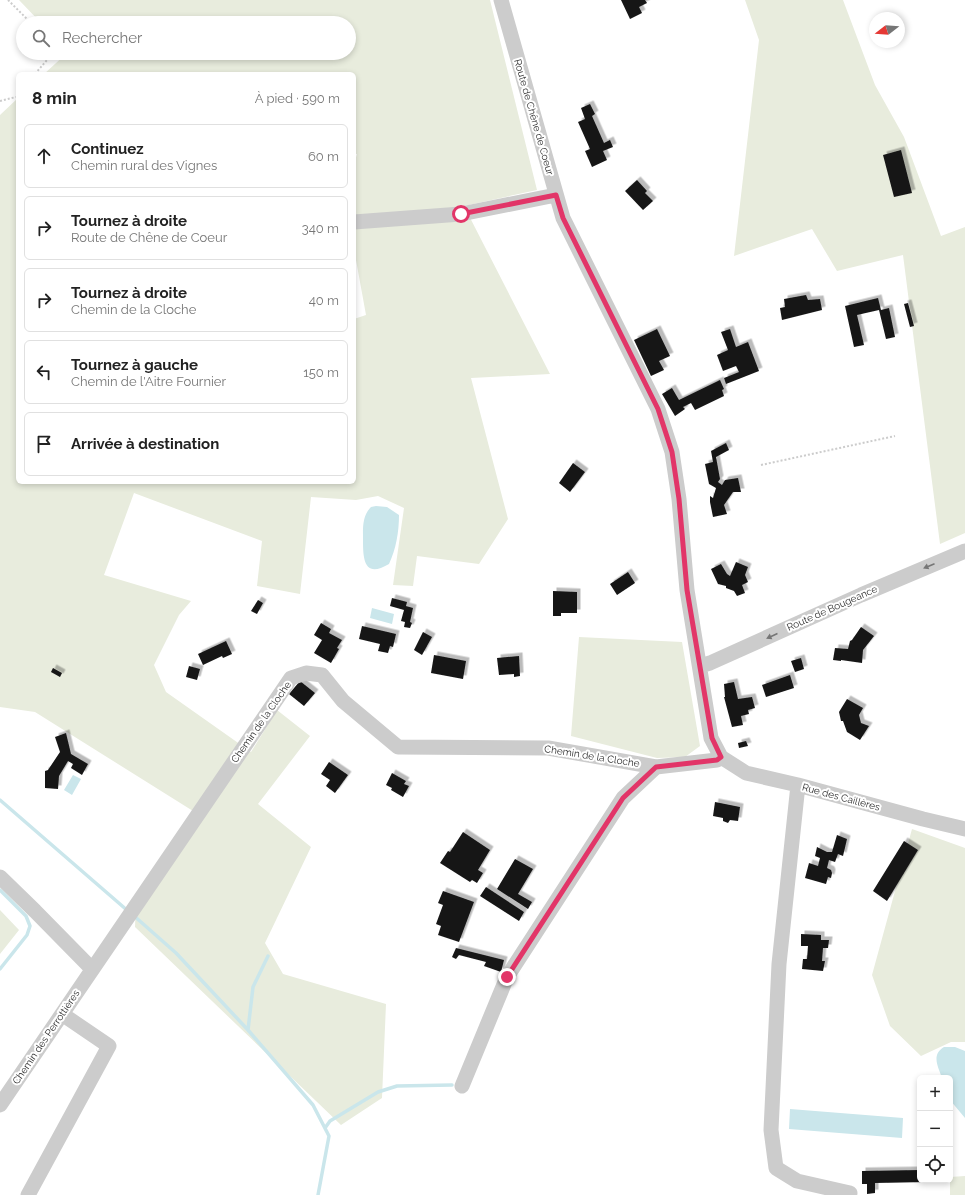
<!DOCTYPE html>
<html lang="fr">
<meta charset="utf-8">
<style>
:root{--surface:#fff;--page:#f6f6f6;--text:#222;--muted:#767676;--line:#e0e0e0}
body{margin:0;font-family:Raleway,sans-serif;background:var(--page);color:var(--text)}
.controls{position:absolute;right:12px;bottom:12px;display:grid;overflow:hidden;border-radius:6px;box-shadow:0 2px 6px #0003}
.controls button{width:36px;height:36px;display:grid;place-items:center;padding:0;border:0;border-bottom:1px solid var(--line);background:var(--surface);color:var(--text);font:20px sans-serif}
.compass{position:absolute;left:869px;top:12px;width:36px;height:36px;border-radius:50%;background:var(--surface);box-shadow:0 2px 6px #0003;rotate:253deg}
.stop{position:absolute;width:12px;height:12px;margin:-9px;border:3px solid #e23568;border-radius:50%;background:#fff}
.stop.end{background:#e23568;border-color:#fff;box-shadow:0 1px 4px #0008}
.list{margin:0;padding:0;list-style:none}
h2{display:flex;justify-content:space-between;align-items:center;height:52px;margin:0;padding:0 16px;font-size:17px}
h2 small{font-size:13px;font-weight:400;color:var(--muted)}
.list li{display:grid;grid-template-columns:26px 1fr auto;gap:12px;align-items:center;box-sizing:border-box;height:64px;margin:0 8px 8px;padding:0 8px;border:1px solid var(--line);border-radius:6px}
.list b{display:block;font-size:15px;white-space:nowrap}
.list p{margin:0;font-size:13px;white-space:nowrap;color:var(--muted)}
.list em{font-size:13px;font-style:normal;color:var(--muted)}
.icon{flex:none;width:22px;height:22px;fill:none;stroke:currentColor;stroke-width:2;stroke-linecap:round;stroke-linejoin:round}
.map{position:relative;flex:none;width:965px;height:1195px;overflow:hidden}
.search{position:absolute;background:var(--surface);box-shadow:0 2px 6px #0003;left:16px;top:16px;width:340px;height:44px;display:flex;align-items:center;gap:10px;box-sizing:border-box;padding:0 14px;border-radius:22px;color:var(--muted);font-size:15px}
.panel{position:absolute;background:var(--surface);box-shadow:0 2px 6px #0003;left:16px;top:72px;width:340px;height:412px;border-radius:6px}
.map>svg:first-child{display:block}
.green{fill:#e8ecdd}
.water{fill:#cae6eb}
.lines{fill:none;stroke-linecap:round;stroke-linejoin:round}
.stream{stroke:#cae6eb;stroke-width:3.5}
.building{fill:#161616;filter:url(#shadow)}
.path{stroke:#ccc;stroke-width:2;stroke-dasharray:2 2;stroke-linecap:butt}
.minor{stroke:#ccc;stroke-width:15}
.oneway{fill:#767676}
.route{stroke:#e23568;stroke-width:5}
.labels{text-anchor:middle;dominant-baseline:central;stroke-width:4;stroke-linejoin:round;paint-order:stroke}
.street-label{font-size:10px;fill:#2f2f2f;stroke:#fff}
</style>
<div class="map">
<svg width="965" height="1195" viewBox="0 0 965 1195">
<defs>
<filter id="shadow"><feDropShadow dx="3.5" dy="-3.5" stdDeviation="0" flood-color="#0004"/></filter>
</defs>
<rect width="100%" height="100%" fill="#fff"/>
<!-- green -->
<path class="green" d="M19,0H490L537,190L464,206L550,374L471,378L508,519L479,564L417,556L413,586L393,585L404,508L378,496L356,500L311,497L300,594L257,586L262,541L134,493L104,575L191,601L179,615L154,665L166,692L251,752L277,710L310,736L258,804L311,847L265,943L283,974L386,1004L382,1098L341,1125L135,927L136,903L193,811L35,712L0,707V115L18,98V482H354V319L366,315L354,249V164L357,154H354V74H44L67,53H349V23H41Z
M745,0H843L875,85L904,137L941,236L965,227V533L940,544L903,255L837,271L812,229L734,256L759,40Z
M579,637L682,642L700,746L685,757L657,758L571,736Z
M912,829L965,848V1042H951L921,1056L890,1026L872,975Z
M0,910L19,930L0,954Z
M965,1176V1195H950V1177Z"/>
<!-- water -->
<path class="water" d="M376,506L387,507L399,515C399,532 396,549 389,564C364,579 363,559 363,540C363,528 362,516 371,507Z
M372,608L394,614L392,624L370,618Z
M73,775L81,779L72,795L64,790Z
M944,1047H955L965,1051V1118L950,1100V1078H942C938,1066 931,1055 944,1047Z
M790,1109L903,1118L902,1138L789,1129Z"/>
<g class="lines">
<!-- stream -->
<path class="stream" d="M0,800L128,911
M0,890L26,916L30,926L27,935L0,969
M133,915L176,953L248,1030
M268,956L253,987L248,1030L313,1105L329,1136L318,1195
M325,1128L330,1121L378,1092L397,1086L452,1085"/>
</g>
<!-- building -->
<path class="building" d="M621,0H645L647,3L639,7L642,13L630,19Z
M590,104L595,114L592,116L604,143L610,140L613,147L603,151L607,160L592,167L585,151L590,149L578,122L585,119L581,108Z
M901,150L912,193L894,197L883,155Z
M637,180L647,191L645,193L653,201L643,210L625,191Z
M806,295L808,300L820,299L822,310L782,320L780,308L785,307L784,299Z
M878,298L881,310L889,308L895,337L886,339L879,310L857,315L864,345L854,347L845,306Z
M908,303L914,326L910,327L904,304Z
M657,329L670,356L659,361L664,370L651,376L634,340Z
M730,329L736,347L748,342L759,371L726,384L724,378L739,372L736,366L723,371L717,355L728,350L721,332Z
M720,380L724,389L722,390L724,396L695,410L691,403L683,407L685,409L675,416L662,394L672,388L679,400Z
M726,443L729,450L716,457L720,479L718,482L722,485L725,480L738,478L741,492H733L724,505L727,514L713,517L710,502V496L713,498L716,488L709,484L705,464L713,462L711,451Z
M573,463L585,472L570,492L559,483Z
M736,562L748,567L745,575L748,582L742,585L745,593L737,596L734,591L726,588V586L718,584L711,569L721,564L727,574L730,576Z
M628,572L635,583L617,595L610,584Z
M553,591L577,592V613H561V616H553Z
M392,598L407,602L406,606L413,608L410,622L412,623L410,628L404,627L405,622L401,621L404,610L390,606Z
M258,600L263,603L257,614L251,611Z
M321,623L331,629L329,633L342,640L337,648L339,649L331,663L314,653L322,640L314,635Z
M362,626L396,634L393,647L390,646L388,653L378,651L380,644L359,639Z
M861,627L874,636L863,650L862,663L841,660V661L833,660L835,648L848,649L850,641L852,640Z
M423,632L432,637L422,655L414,650Z
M226,641L232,654L223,658L222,656L203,665L198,654Z
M434,655L466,661L463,679L431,673Z
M519,656L520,676L514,677V674L499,675L497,658Z
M801,658L804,669L795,672L791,661Z
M189,666L200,669L197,680L186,677Z
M53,668L62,673L60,677L51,672Z
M790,675L794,688L766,697L762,685Z
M300,681L315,693L304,706L289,694Z
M734,682L738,699L752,697L755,708L748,710L749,714L741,716L743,725L732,727L724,697H725L724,684Z
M847,699L863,708L859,715L861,723L869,726L860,740L847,732L843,721H841L839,712Z
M66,733L71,754L88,764L82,775L71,768L73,764L68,761L59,776L58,789L45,788V771L48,770L60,752L55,737Z
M746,741L748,746L739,748L738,743Z
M329,762L348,775L335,793L326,786L330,780L321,774Z
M392,773L406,781L404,784L409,786L403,797L391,790L392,788L386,785Z
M715,802L740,807L738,821L730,820L728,823L723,821V818L713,816Z
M463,832L490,850L478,870L483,873L477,883L472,880L470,882L440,863L448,851L450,852Z
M837,835L847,839L843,856L838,854L835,862L829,860L827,868L831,870L832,873L831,878L828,877L826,884L805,878L809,863L818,866L820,858L815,856L817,847L827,852H832Z
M904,841L918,850L887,901L873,891Z
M515,859L533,869L518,894L532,902L528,909L497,889Z
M486,887L524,912L519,921L480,896Z
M443,891L474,902L459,942L438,935L441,926L436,924L443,905L438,903Z
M801,934L821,935V940H829L828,948H823L822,961H825L823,971L802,969L803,959H807L808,946H801Z
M456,948L504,960L501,972L484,966L486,962L459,955L456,959L452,957Z
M920,1170V1180H929V1182L875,1183V1193L867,1194V1184H862V1171Z"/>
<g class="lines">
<!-- path -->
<path class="path" d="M8,0L31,23
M35,74L53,53
M18,94L16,97L18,98
M0,101L16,97
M761,465L895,436"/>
<!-- minor -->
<path class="minor" d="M501,0L563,218L658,409L672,452L679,499L687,590L711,738L721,757
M354,222L461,214L556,195
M700,666L710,663L861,595L965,551
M721,757L746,773L798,785L923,819L965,829
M798,785L779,964L771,1130L776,1168L797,1181L850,1193
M0,877L35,911L92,969
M462,1086L507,977L623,798L656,767
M0,1105L291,678L306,673L322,675L343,701L398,747L548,748L656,767L717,760L721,757
M28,1195L109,1046L62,1014"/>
</g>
<!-- one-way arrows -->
<defs><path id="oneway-solid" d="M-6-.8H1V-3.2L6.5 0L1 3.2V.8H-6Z"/></defs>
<g class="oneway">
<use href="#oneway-solid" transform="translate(929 566) rotate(157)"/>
<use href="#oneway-solid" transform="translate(772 636) rotate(156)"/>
</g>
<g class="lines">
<!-- route -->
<path class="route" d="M461,214L556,195L563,218L658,409L672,452L679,499L687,590L712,738L721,757L717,760L656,767L623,798L507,977"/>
</g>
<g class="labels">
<!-- street labels -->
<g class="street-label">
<text transform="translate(534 117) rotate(74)">Route de Chêne de Coeur</text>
<text transform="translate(832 608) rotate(-24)">Route de Bougeance</text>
<text transform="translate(261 722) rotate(-55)">Chemin de la Cloche</text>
<text transform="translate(592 756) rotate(9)">Chemin de la Cloche</text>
<text transform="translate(841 797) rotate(15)">Rue des Caillères</text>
<text transform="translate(46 1037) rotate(-56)">Chemin des Perrottières</text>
</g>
</g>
</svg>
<div class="controls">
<button>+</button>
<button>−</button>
<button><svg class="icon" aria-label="locate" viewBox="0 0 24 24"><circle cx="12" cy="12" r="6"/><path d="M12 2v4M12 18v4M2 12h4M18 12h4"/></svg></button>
</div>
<svg class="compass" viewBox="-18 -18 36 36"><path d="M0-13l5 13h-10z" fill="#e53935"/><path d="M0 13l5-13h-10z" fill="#767676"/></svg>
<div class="stop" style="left:461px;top:214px"></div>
<div class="stop end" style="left:507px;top:977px"></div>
<div class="search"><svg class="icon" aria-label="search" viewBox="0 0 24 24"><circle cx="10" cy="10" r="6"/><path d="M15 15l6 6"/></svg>Rechercher</div>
<section class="panel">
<h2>8 min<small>À pied · 590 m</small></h2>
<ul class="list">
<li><svg class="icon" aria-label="ahead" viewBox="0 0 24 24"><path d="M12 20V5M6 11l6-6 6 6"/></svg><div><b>Continuez</b><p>Chemin rural des Vignes</p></div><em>60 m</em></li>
<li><svg class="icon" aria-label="right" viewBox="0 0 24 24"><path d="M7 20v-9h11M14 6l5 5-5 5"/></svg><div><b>Tournez à droite</b><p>Route de Chêne de Coeur</p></div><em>340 m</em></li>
<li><svg class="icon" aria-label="right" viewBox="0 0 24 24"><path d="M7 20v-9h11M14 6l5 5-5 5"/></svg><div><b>Tournez à droite</b><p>Chemin de la Cloche</p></div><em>40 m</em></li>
<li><svg class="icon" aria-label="left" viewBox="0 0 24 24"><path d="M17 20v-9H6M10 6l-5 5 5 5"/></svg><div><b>Tournez à gauche</b><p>Chemin de l'Aitre Fournier</p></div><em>150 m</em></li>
<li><svg class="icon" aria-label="arrive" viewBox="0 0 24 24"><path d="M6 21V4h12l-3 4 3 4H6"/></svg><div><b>Arrivée à destination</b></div></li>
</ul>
</section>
</div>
